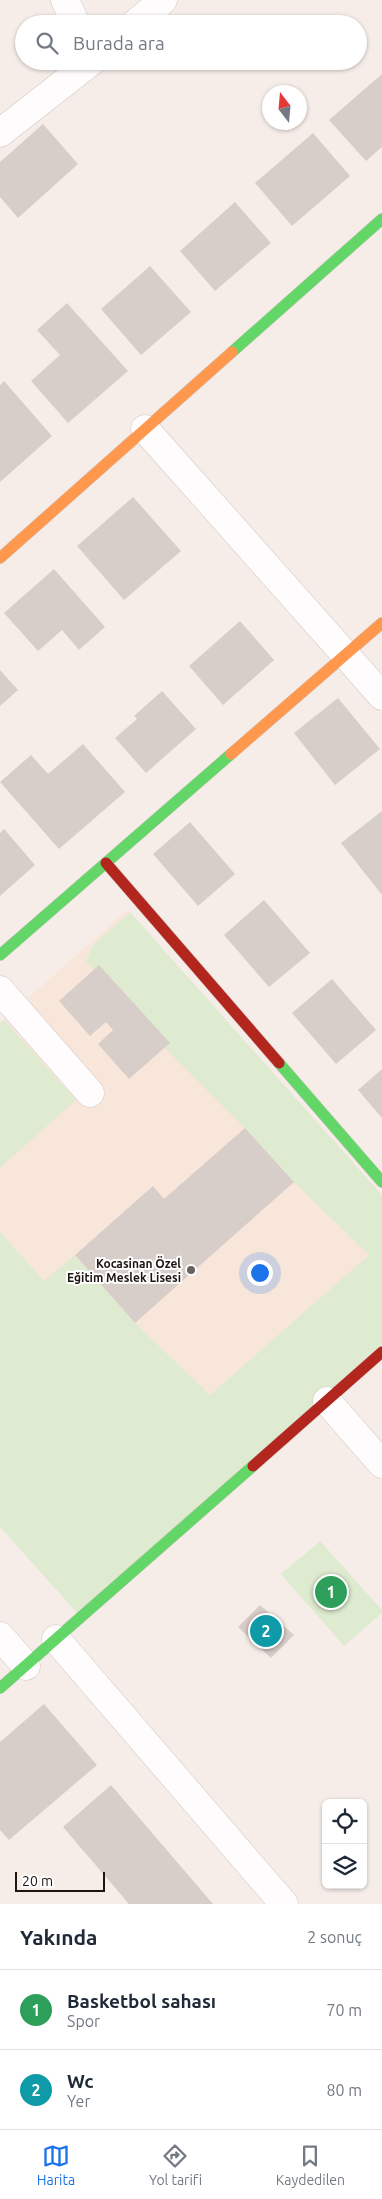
<!DOCTYPE html>
<html lang="tr">
<meta charset="utf-8">
<style>
:root{--surface:#fff;--page:#f6f6f7;--text:#1f2937;--muted:#747a83;--line:#e0e1e3;--accent:#1a73e8}
body{margin:0;font-family:Ubuntu,sans-serif;background:var(--page);color:var(--text)}
.controls{position:absolute;right:15px;bottom:15px;display:grid;overflow:hidden;border-radius:8px;box-shadow:0 1px 4px #0004}
.controls button{width:45px;height:45px;display:grid;place-items:center;padding:0;border:0;border-bottom:1px solid var(--line);background:var(--surface);color:var(--text);font:25px sans-serif}
.compass{position:absolute;left:262px;top:85px;width:45px;height:45px;border-radius:50%;background:var(--surface);box-shadow:0 1px 4px #0004;rotate:344deg}
.scale{position:absolute;left:15px;bottom:12px;width:90px;box-sizing:border-box;padding-left:5px;border:2px solid #1e1510;border-top:0;font-size:14px;line-height:18px;white-space:nowrap;color:#1e1510;-webkit-text-stroke:4px #fff;paint-order:stroke}
.you{position:absolute;left:259px;top:1272px;width:18px;height:18px;margin:-12px;border:4px solid #fff;border-radius:50%;background:#1a73e8;box-shadow:0 0 0 8px #1a73e833}
.badge{display:grid;place-items:center;width:32px;height:32px;border-radius:50%;background:var(--accent);color:#fff;font-size:16px;font-weight:700}
.pin{position:absolute;translate:-50% -50%;border:2px solid #fff;box-shadow:0 1px 5px #0006}
.list{margin:0;padding:0;list-style:none}
h2{display:flex;justify-content:space-between;align-items:center;height:65px;margin:0;padding:0 20px;font-size:21px}
h2 small{font-size:16px;font-weight:400;color:var(--muted)}
.list li{display:grid;grid-template-columns:32px 1fr auto;gap:15px;align-items:center;box-sizing:border-box;height:80px;padding:0 20px;border-top:1px solid var(--line)}
.list b{display:block;font-size:19px;white-space:nowrap}
.list p{margin:0;font-size:16px;white-space:nowrap;color:var(--muted)}
.list em{font-size:16px;font-style:normal;color:var(--muted)}
.icon{flex:none;width:28px;height:28px;fill:none;stroke:currentColor;stroke-width:2;stroke-linecap:round;stroke-linejoin:round}
.map{position:relative;flex:none;width:382px;height:1904px;overflow:hidden}
.search{position:absolute;background:var(--surface);box-shadow:0 1px 4px #0004;left:15px;right:15px;top:15px;height:55px;display:flex;align-items:center;gap:12px;box-sizing:border-box;padding:0 18px;border-radius:28px;color:var(--muted);font-size:19px}
.sheet{height:225px;background:var(--surface)}
nav{display:flex;justify-content:space-around;align-items:center;box-sizing:border-box;height:70px;border-top:1px solid var(--line);background:var(--surface);font-size:14px;color:var(--muted)}
nav a{display:grid;justify-items:center;gap:2px}
nav .on{color:var(--accent)}
.map>svg:first-child{display:block}
.built{fill:#f9e6db}
.green{fill:#deebd0}
.building{fill:#d8cec9}
.lines{fill:none;stroke-linecap:round;stroke-linejoin:round}
.street-casing{stroke:#d1c8c3;stroke-width:29}
.fast-casing{stroke:#d1c8c3;stroke-width:12}
.slow-casing{stroke:#d1c8c3;stroke-width:12}
.jam-casing{stroke:#d1c8c3;stroke-width:12}
.street{stroke:#fefcfc;stroke-width:28}
.fast{stroke:#63d668;stroke-width:11}
.slow{stroke:#ff974d;stroke-width:11}
.jam{stroke:#b3261e;stroke-width:11}
.poi-dot{fill:#6a615c;stroke:#fff;stroke-width:2}
.labels{text-anchor:middle;dominant-baseline:central;stroke-width:4;stroke-linejoin:round;paint-order:stroke}
.poi-label{font-size:12px;font-weight:bold;fill:#1e1510;stroke:#fff;text-anchor:end}
</style>
<div class="map">
<svg width="382" height="1904" viewBox="0 0 382 1904">
<rect width="100%" height="100%" fill="#f6ede8"/>
<!-- built -->
<path class="built" d="M127,910L382,1195V1344L0,1527V1023Z"/>
<!-- green -->
<path class="green" d="M130,912L382,1195V1344L78,1614L0,1527V1232L44,1281L75,1255L135,1323L210,1395L369,1255L294,1182L245,1128L154,1037L86,961L93,945Z
M4,1020L76,1100L0,1168V1023Z
M320,1541L382,1610V1613L344,1646L281,1574Z"/>
<!-- building -->
<path class="building" d="M382,74V147L366,161L329,120Z
M43,124L78,164L18,218L0,197V162Z
M313,133L350,176L292,226L255,183Z
M235,202L271,243L215,291L180,251Z
M150,266L191,312L141,355L101,309Z
M67,303L128,371L68,423L31,381L60,355L37,330Z
M4,381L52,436L0,482V385Z
M133,497L181,551L124,600L77,546Z
M54,569L105,627L79,650L62,630L38,651L4,613Z
M240,621L274,660L223,705L189,666Z
M0,670L18,690L0,706Z
M162,691L196,729L146,773L115,738L137,719L134,716Z
M338,698L380,749L335,785L294,733Z
M83,744L125,792L59,849L0,782L31,755L48,774Z
M382,811V895L341,843Z
M190,822L235,874L198,906L153,854Z
M4,829L35,865L0,896V833Z
M264,900L310,953L269,987L224,935Z
M99,965L170,1043L129,1079L98,1044L113,1030L106,1022L90,1036L59,1001Z
M332,979L376,1030L336,1064L292,1013Z
M382,1069V1118L358,1090Z
M245,1128L294,1182L135,1323L75,1255L153,1186L164,1199Z
M260,1605L294,1635L271,1658L238,1627Z
M44,1704L97,1765L9,1840L0,1830V1742Z
M111,1785L213,1904H129L63,1827Z"/>
<g class="lines">
<!-- street casing -->
<g class="street-casing">
<path id="street" d="M65,0L76,24
M135,24L163,0
M0,133L92,61
M145,429L382,696
M0,990L90,1093
M327,1401L382,1464
M0,1636L26,1666
M56,1639L284,1904"/>
</g>
<!-- fast casing -->
<g class="fast-casing">
<path id="fast" d="M232,352L382,219
M0,955L231,754
M279,1063L382,1182
M0,1688L253,1466"/>
</g>
<!-- slow casing -->
<g class="slow-casing">
<path id="slow" d="M0,558L232,352
M231,754L382,623"/>
</g>
<!-- jam casing -->
<g class="jam-casing">
<path id="jam" d="M106,863L279,1063
M253,1466L382,1352"/>
</g>
<!-- street -->
<use href="#street" class="street"/>
<!-- fast -->
<use href="#fast" class="fast"/>
<!-- slow -->
<use href="#slow" class="slow"/>
<!-- jam -->
<use href="#jam" class="jam"/>
</g>
<!-- markers -->
<circle class="poi-dot" cx="191" cy="1270" r="5"/>
<g class="labels">
<!-- poi labels -->
<g class="poi-label">
<text x="181" y="1263">Kocasinan Özel<tspan x="181" dy="14">Eğitim Meslek Lisesi</tspan></text>
</g>
</g>
</svg>
<div class="controls">
<button><svg class="icon" aria-label="locate" viewBox="0 0 24 24"><circle cx="12" cy="12" r="6"/><path d="M12 2v4M12 18v4M2 12h4M18 12h4"/></svg></button>
<button><svg class="icon" aria-label="layers" viewBox="0 0 24 24"><path d="M12 4l9 5-9 5-9-5zM3 14l9 5 9-5"/></svg></button>
</div>
<svg class="compass" viewBox="-18 -18 36 36"><path d="M0-13l5 13h-10z" fill="#e53935"/><path d="M0 13l5-13h-10z" fill="#747a83"/></svg>
<div class="scale">20 m</div>
<div class="you"></div>
<div class="pin badge" style="left:331px;top:1592px;background:#2e9e5b">1</div>
<div class="pin badge" style="left:266px;top:1631px;background:#0f9aa8">2</div>
<div class="search"><svg class="icon" aria-label="search" viewBox="0 0 24 24"><circle cx="10" cy="10" r="6"/><path d="M15 15l6 6"/></svg>Burada ara</div>
</div>
<section class="sheet">
<h2>Yakında<small>2 sonuç</small></h2>
<ul class="list">
<li><span class="badge" style="background:#2e9e5b">1</span><div><b>Basketbol sahası</b><p>Spor</p></div><em>70 m</em></li>
<li><span class="badge" style="background:#0f9aa8">2</span><div><b>Wc</b><p>Yer</p></div><em>80 m</em></li>
</ul>
</section>
<nav>
<a class="on"><svg class="icon" aria-label="map" viewBox="0 0 24 24"><path d="M3 6l6-2 6 2 6-2v14l-6 2-6-2-6 2zM9 4v14M15 6v14"/></svg>Harita</a>
<a><svg class="icon" aria-label="directions" viewBox="0 0 24 24"><path d="M12 3l9 9-9 9-9-9zM9 14v-3h6M13 9l2 2-2 2"/></svg>Yol tarifi</a>
<a><svg class="icon" aria-label="saved" viewBox="0 0 24 24"><path d="M7 4h10v16l-5-4-5 4z"/></svg>Kaydedilen</a>
</nav>
